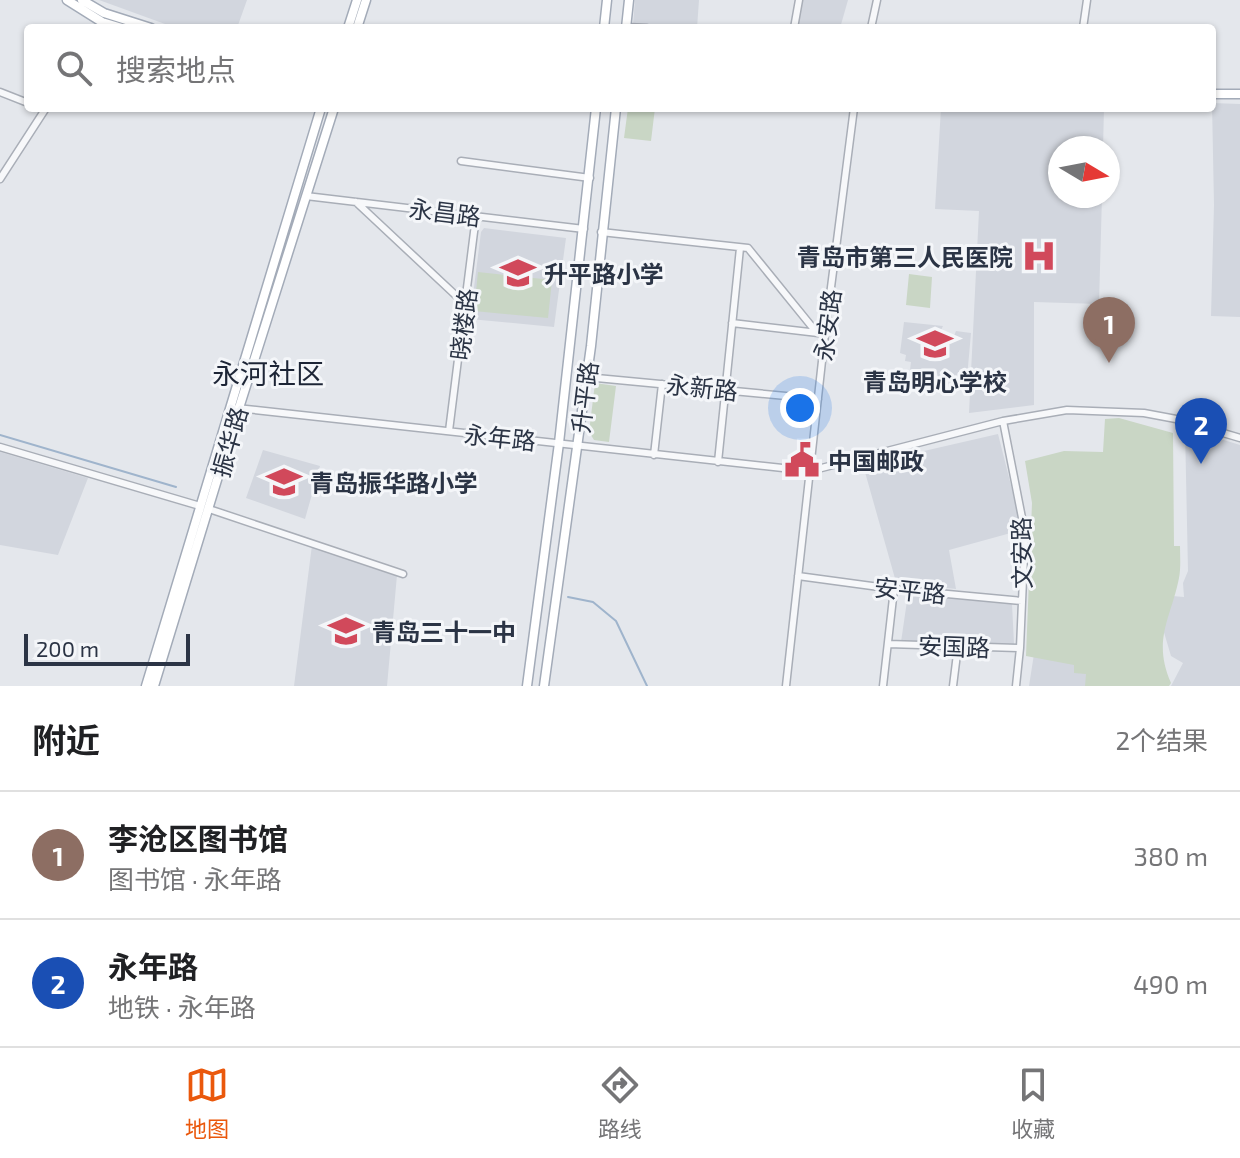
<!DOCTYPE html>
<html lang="zh">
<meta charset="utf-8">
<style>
:root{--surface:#fff;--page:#f2f2f2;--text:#202124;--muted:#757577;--line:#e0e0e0;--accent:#ea580c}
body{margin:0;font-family:"Exo 2","Noto Sans SC",sans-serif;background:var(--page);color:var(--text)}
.compass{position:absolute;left:1048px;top:136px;width:72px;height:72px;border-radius:50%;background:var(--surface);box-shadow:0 2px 6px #0004;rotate:100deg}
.scale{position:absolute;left:24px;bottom:20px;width:166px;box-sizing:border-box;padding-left:8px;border:4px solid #2b3445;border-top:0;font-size:22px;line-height:28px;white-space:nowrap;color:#2b3445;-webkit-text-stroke:6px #f4f6f9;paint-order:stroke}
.you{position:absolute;left:800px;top:408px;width:28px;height:28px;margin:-20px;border:6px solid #fff;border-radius:50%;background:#1a73e8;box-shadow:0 0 0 12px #1a73e833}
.badge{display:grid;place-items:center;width:52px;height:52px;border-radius:50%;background:var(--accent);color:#fff;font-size:26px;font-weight:700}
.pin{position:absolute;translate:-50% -66px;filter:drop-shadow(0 2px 4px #0008)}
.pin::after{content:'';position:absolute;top:42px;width:28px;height:24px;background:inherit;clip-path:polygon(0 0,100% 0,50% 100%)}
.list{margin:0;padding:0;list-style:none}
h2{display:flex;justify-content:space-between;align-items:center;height:104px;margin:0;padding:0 32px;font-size:34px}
h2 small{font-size:26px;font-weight:400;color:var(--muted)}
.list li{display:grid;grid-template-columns:52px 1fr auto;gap:24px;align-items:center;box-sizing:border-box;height:128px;padding:0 32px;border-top:2px solid var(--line)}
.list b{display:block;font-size:30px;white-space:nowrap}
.list p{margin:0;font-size:26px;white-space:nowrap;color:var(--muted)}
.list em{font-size:26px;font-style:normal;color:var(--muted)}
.icon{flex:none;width:44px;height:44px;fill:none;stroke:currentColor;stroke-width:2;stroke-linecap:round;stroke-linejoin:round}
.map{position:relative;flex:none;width:1240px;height:686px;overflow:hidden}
.search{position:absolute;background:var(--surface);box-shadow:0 2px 6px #0004;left:24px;right:24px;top:24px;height:88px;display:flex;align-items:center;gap:20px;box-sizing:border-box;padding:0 28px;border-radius:8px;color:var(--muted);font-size:30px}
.sheet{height:360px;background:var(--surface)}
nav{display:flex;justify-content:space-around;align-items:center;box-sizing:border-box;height:112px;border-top:2px solid var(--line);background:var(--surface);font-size:22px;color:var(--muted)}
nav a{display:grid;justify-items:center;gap:4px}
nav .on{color:var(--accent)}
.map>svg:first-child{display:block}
.built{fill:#d2d6de}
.green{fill:#c9d6c5}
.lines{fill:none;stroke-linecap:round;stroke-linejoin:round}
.stream{stroke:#9fb4cc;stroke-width:2}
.minor-casing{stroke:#a9aeb7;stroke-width:9}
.major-casing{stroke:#a3abb8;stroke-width:11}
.minor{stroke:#f7f8fa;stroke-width:6}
.major{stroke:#fff;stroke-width:8}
.labels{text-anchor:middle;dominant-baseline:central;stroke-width:6;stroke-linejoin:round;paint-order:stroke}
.street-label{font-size:24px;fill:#2b3445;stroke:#f4f6f9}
.poi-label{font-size:24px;font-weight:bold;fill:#2b3445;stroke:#f4f6f9;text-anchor:start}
.quarter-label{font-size:28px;fill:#1d2536;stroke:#f4f6f9}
</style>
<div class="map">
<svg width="1240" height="686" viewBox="0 0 1240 686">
<rect width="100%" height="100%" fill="#e4e7ec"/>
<!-- built -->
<path class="built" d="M99,0H247L237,28H176Z
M635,0H699L697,28L633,25Z
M801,0H848L840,28H798Z
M1212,103L1240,104V317L1211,316L1214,205Z
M941,108H1104L1103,148H1060V196H1102L1099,304L1034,302V405L969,413L979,211L935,209Z
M484,228L566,238L554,327L470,319L481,232Z
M904,322L943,326L940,332L954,336L956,331L971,333L967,378L938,377L937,373L910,370L911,362L905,361L906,355L900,353Z
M1185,428L1240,445V686H1171L1183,663L1171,656L1163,629L1172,596L1184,597L1183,583L1188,571Z
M998,434L1018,513V531L949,550L956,589L896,582L863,465Z
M263,450L320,466L305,519L246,498Z
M0,452L88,478L58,555L0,545Z
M312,545L397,575L387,686H294Z
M908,594L1012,604L1014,644L901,642Z
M1034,654L1080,659L1091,671L1090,686H1029Z"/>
<!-- green -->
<path class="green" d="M628,108H655L651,141L624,138Z
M478,272L552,280L548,318L474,311Z
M909,274L932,277L930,308L906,305Z
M595,383L616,386L609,442L594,440L589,432Z
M1119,418L1173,433L1174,546H1180C1180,556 1181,568 1179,578C1171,618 1152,640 1171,683L1169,686H1085L1086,674L1074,673V665L1026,656L1032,503L1025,461L1064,451L1103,452L1105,419Z"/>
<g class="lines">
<!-- stream -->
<path class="stream" d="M0,435L176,487
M568,597L593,602L616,621L647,686"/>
<!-- minor casing -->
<g class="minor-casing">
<path id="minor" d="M626,27L647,28
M794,28L799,0
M871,28L877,0
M1083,28L1087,0
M0,92L28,103
M461,161L590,178
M0,179L46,108
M306,196L584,229
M356,202L465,304
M601,232L748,248L817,333
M732,323L818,333
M586,377L818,399
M237,408L810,471L1003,421L1067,410L1144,413L1176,419L1240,438
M1003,421L1025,533L1020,648L1016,686
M449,431L476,216
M0,447L200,506
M654,455L662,384
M718,462L740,248
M209,509L403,574
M798,576L894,589L1022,601
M888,644L1020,648
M786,686L825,334L854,108
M883,686L894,589
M953,686L958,646"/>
</g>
<!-- major casing -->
<g class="major-casing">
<path id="major" d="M67,0L102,22L122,28
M82,0L104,13L151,28
M348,28L357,0
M357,28L366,0
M604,28L607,0
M626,28L629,0
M1212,94H1240
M146,686L321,108
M154,686L239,408L334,108
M527,686L559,443L596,108
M544,686L591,346L616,108"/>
</g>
<!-- minor -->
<use href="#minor" class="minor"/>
<!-- major -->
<use href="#major" class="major"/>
</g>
<!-- icons -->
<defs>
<g id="hospital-bare" transform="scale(2.76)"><path d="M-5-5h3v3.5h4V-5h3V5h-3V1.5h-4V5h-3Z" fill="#d1495b" stroke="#f4f6f9" stroke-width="2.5" paint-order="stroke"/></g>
<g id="school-bare" transform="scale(2.76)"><path d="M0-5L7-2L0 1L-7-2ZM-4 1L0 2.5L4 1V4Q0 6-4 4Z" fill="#d1495b" stroke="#f4f6f9" stroke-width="2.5" paint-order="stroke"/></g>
<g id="civic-bare" transform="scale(2.76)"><path d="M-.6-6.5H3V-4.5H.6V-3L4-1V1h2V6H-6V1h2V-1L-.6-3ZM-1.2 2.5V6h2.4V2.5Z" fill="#d1495b" stroke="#f4f6f9" stroke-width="2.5" paint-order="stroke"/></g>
</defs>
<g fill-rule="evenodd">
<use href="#hospital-bare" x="1039" y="256"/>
<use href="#school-bare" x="518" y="273"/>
<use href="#school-bare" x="935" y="344"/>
<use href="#civic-bare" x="802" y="460"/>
<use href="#school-bare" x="284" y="482"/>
<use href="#school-bare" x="346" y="631"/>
</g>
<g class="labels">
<!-- street labels -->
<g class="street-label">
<text transform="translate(445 212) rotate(7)">永昌路</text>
<text transform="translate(463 324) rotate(-83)">晓楼路</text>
<text transform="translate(827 325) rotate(-83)">永安路</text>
<text transform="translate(702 387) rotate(6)">永新路</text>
<text transform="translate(584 397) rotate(-83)">升平路</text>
<text transform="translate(500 437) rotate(6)">永年路</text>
<text transform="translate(229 442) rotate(-74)">振华路</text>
<text transform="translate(1021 553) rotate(-91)">文安路</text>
<text transform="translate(910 590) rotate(6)">安平路</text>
<text transform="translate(954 646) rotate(2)">安国路</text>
</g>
<!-- poi labels -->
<g class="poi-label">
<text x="1013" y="256" text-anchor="end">青岛市第三人民医院</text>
<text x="544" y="273">升平路小学</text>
<text x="935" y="381" text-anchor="middle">青岛明心学校</text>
<text x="828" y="460">中国邮政</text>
<text x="310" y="482">青岛振华路小学</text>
<text x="372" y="631">青岛三十一中</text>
</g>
<!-- quarter labels -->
<g class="quarter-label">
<text x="268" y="373">永河社区</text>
</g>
</g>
</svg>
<svg class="compass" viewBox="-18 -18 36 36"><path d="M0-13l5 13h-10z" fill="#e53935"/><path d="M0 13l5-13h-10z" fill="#757577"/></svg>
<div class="scale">200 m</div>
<div class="you"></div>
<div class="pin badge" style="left:1109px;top:363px;background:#8d6e63">1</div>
<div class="pin badge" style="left:1201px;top:464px;background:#1a4fb4">2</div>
<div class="search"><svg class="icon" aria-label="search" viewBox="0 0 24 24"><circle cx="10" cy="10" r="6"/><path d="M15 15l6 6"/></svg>搜索地点</div>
</div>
<section class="sheet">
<h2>附近<small>2个结果</small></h2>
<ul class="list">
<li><span class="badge" style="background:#8d6e63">1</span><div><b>李沧区图书馆</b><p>图书馆 · 永年路</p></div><em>380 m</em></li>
<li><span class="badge" style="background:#1a4fb4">2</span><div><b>永年路</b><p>地铁 · 永年路</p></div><em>490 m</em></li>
</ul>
</section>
<nav>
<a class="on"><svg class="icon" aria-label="map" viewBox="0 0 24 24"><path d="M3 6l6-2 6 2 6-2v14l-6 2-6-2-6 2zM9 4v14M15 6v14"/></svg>地图</a>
<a><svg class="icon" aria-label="directions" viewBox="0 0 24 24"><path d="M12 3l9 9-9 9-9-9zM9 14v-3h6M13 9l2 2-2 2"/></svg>路线</a>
<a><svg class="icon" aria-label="saved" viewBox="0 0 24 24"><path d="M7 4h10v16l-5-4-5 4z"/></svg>收藏</a>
</nav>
